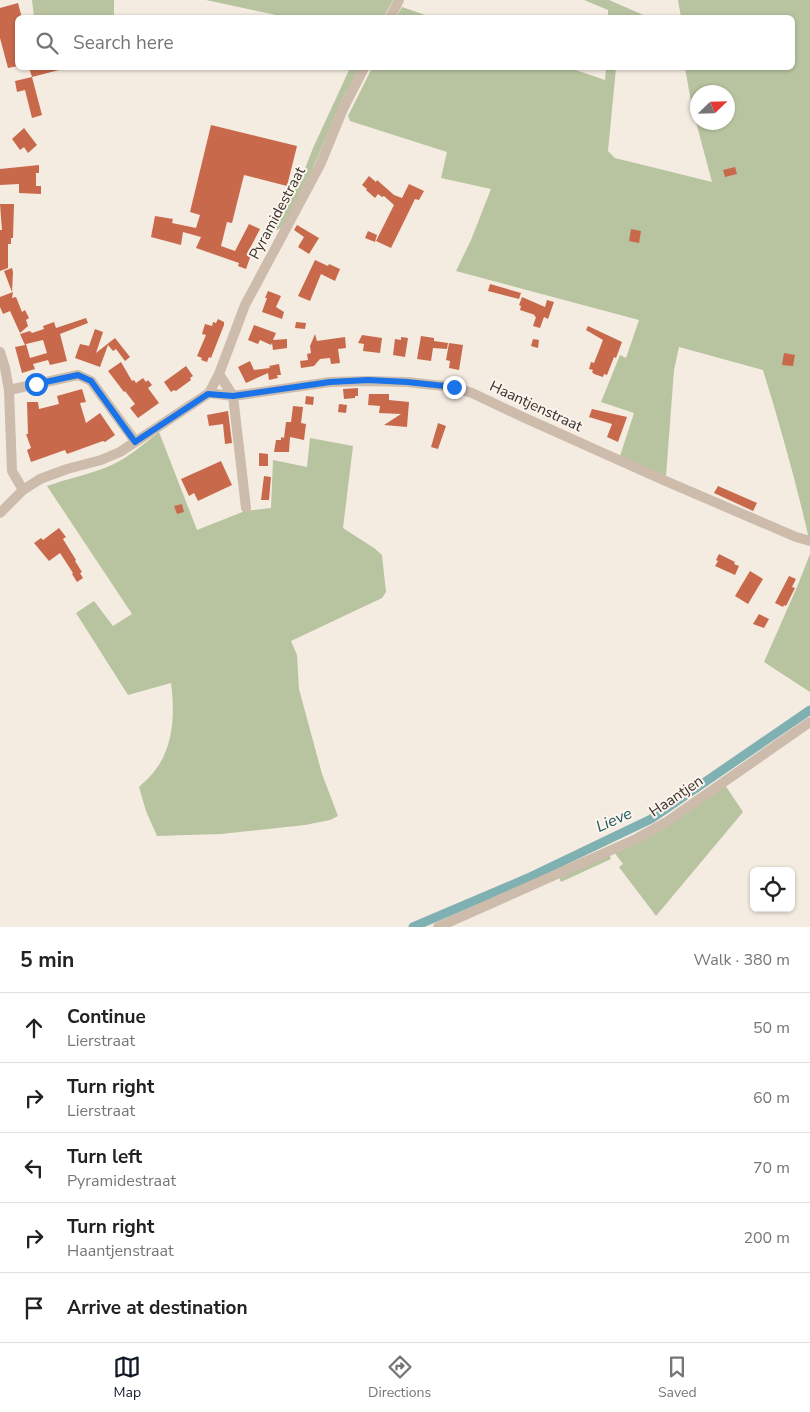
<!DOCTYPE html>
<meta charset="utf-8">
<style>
:root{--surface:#fff;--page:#f2f2f2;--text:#222;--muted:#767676;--line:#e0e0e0;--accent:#111827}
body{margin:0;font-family:"Nunito Sans",sans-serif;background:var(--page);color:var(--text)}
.controls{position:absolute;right:15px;bottom:15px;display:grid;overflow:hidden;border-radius:8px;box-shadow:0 1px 4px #0004}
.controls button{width:45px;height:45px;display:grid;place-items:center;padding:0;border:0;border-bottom:1px solid var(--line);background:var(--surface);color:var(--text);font:25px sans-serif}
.compass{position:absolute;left:690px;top:85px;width:45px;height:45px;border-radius:50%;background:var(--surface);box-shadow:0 1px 4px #0004;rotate:67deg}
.stop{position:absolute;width:15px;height:15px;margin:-11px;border:4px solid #1a73e8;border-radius:50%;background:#fff}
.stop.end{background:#1a73e8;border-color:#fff;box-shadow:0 1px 5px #0008}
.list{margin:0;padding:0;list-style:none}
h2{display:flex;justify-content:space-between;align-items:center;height:65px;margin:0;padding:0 20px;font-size:21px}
h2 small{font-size:16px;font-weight:400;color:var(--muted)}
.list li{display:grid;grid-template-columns:32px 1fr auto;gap:15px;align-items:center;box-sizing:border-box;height:70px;padding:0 20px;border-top:1px solid var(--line)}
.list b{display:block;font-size:19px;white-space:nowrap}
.list p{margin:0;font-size:16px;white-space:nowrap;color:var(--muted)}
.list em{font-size:16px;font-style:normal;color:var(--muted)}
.icon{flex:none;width:28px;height:28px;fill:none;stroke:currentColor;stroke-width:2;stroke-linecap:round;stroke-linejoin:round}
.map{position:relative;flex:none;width:810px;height:927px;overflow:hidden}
.search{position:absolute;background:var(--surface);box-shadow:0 1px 4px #0004;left:15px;right:15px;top:15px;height:55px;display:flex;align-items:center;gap:12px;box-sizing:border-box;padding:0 18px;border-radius:8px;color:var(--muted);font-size:19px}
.sheet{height:415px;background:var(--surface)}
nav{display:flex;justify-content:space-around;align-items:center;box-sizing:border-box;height:70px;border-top:1px solid var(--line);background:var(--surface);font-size:14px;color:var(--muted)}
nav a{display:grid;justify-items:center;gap:2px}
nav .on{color:var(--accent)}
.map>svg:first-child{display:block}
.green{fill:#b8c4a0;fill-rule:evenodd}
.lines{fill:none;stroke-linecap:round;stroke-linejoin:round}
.canal{stroke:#7fb0b2;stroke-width:9}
.building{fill:#c8694b;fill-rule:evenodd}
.minor{stroke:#cdbbac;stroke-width:10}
.route{stroke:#1a73e8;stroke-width:6}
.labels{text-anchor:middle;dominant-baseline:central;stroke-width:4;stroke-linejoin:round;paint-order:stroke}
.street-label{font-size:15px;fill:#3b302b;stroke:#fbf5ee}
.water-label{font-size:16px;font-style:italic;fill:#1f5a5e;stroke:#fbf5ee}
</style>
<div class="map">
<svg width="810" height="927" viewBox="0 0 810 927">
<rect width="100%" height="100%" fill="#f4ebe1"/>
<!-- green -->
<path class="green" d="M32,0H114V17H34Z
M206,0H393L384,17H285Z
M584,0H609L648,17H608V10Z
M678,0H810V539H809C796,482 780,425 763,370L679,347L674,370L666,476L620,456L634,413L601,402L620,355L626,358L639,320L456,271L471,240L491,189L441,178L447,152L350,121L348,116L372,68H570L605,80L606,68H616L608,151L615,158L712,182L692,107L685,68H792V18L681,17ZM698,92H728V122H698Z
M402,7L431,17H396Z
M350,68H359L341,102L312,170L282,227L277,230L273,228L277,219L301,179L313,148Z
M159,432L197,530L245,511L271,508L273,460L307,467L310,438L353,446L343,528L374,548L382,555L386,592L382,598L291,641L297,655L299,689L322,774L338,816L330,820L305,825L221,834L157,836L146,811L139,787C143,783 149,778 153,773C174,748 175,714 171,683L128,695L76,613L94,601L113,626L132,614L47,486C69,478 93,474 114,464C130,456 145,443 159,432Z
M810,554V692L764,662L797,587Z
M725,785L743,812L656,916L619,867L623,864L614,852Z
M609,854L611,859L561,882L559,877Z"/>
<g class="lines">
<!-- canal -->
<path class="canal" d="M413,927L528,878L651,819L810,710"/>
</g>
<!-- building -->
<path class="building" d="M18,3L22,18H18V66L8,68L0,38V8Z
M29,68H58L59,70L32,77L42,115L32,118L25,90L17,92L15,81L32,77Z
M211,125L297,146L287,186L244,175L232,223L227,222L221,246L235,251L249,224L260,229L247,254L251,255L246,269L238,266L239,263L196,248L201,237L183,232L181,245L151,237L155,216L173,219L172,223L196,228L200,215L190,212Z
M24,128L37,145L28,153L24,147L20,150L12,139Z
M39,165V173H36V186H41V194L19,193V184L0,185V169Z
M735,167L737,174L725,177L723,170Z
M369,176L376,182L377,180L394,195L402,198L409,184L424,191L419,200L415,199L391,248L376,241L394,205L384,196L382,197L378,194L375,198L366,190L367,189L362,185Z
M0,204H14L13,238H11V244H8V268L0,271V230H2Z
M297,225L319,238L309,254L298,247L304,237L294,230Z
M631,229L641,231L639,243L629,241Z
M368,231L377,235L375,242L365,238Z
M315,260L328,266L329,264L340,269L335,281L321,274L310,301L298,296Z
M12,268L13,272L12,292L4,271Z
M490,284L521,293L519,299L488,291Z
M268,291L281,296L276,307L284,312L282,319L262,312L267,298H265Z
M13,292L12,298L16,297L22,312L25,310L29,318L26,320L28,326L20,333L10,311L3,314L0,307V297Z
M522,297L545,307L547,300L554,302L548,319L544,317L540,328L533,326L536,317L534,316L535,315L520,310L521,306L519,305Z
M86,318L88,323L60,334L67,361L50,365L48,360L33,364L35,369L22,373L15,347L25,345L20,334L30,331L32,333L44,329L43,326L54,322L56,328ZM43,340L47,353L30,358L26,344Z
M218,319L224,322V325L211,358L209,357L207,362L201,360L202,358L197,356L206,335L202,334L205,324L212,326L213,322L216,323Z
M296,322L306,323L305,329L295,328Z
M254,325L276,333L273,340L287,339V348L273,350L272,343L271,345L260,340L258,344L248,340Z
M588,326L622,342L616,358L614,357L607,375L604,374L603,377L594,374L592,372L593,370L589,369L591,362L594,363L603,340L586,330Z
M95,329L103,332L96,353L115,338L130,357L125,361L116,349L113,351L108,345L100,367L75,358L80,344L89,346Z
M315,334L317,341L345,337L346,348L338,349L340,363L331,364L330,358L320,359L314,366L301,368L300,361L308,360L307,354L311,353L310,346Z
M362,335L382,338L380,353L363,351L364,344L358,343Z
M421,336L434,338V341L448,343L447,349L433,348L431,361L417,359Z
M401,337L408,338L405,357L393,355L395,339L401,340Z
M533,339L539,340L538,348L531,346Z
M449,343L463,345L459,370L449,368L450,361L446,360Z
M784,353L795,355L793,366L782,365Z
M250,361L254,370L270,368L269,366L279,364L281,375H277L278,378L269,380L268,373L246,383L238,367Z
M121,362L132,381L134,380L136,383L143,378L146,382L148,380L152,385L148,388L159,403L138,418L130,408L135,404L125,391L124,392L108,371Z
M186,366L193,376L190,378L191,380L176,391L174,390L171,392L164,382Z
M358,388V396H355V398L344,399L343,389Z
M82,389L86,402L80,403L86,423L100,413L115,435L105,442L103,441L67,454L65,450L31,462L27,450L31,448L26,434H28L27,402H38L39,409L59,404L57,396Z
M369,394H389V400L409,402L407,427L384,425L401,414L379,413L380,406L368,405Z
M306,396L314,397L313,405L305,404Z
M339,404L347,405L346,413L338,412Z
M293,406L303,407L301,423L306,424L304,440L290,437L289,452H274L276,440H281V437L284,438L286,422H291Z
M592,409L627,417L618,442L607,437L612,424L589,417Z
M228,411L232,443L225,444L223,424L209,426L207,415Z
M438,423L446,426L438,449L431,447Z
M259,453L268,454V466H259Z
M221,461L232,485L198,501L194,493L189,496L181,479Z
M264,476L271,477L269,500H261Z
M718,486L757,503L753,511L714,493Z
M182,504L184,512L177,514L174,506Z
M59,528L66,537L63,539L76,560L75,561L82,572L80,573L83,578L77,582L72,574L73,573L60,553L49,561L34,543L41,538L43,540Z
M719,554L735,562L734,564L739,566L735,575L715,566L718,561L716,560Z
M750,571L763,579L748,604L735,596Z
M789,576L796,579L792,587L795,588L786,606L784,605L783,607L775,603Z
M759,614L769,619L764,628L753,624Z"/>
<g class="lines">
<!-- minor -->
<path class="minor" d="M390,18L399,0
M0,352L5,368L9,390L12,471L23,490
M219,374L233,396L246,508
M9,390L78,375L91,381L135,441
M209,393L233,396L330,382L368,381L407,382L453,387L472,393L525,418L661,479L796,537L810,541
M0,513L23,490L40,479L67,469L101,460L120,452L209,393L219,374L245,305L320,165L343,109L364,68
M438,927L636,839L665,823L810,722"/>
</g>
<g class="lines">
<!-- route -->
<path class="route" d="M36,384L78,375L91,381L135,442L208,394L233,396L330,382L368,380L407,382L454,387"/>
</g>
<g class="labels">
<!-- street labels -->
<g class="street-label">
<text transform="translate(277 213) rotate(-62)">Pyramidestraat</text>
<text transform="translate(536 406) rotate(25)">Haantjenstraat</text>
<text transform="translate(676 796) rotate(-34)">Haantjen</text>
</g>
<!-- water labels -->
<g class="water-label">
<text transform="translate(614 820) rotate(-24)">Lieve</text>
</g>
</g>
</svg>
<div class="controls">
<button><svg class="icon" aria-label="locate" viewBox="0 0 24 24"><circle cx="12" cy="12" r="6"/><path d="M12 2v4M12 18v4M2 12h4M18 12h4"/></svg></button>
</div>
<svg class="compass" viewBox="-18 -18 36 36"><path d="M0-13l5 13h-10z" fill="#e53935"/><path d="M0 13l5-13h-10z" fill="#767676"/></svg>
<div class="stop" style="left:36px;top:384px"></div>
<div class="stop end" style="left:454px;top:387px"></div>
<div class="search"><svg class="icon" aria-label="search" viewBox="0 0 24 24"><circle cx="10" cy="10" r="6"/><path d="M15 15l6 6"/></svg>Search here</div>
</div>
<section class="sheet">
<h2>5 min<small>Walk · 380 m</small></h2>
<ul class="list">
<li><svg class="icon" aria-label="ahead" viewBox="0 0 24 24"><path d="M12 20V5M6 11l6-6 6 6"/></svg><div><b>Continue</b><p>Lierstraat</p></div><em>50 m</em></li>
<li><svg class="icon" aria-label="right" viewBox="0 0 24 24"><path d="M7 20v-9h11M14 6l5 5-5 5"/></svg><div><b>Turn right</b><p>Lierstraat</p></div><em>60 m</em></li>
<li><svg class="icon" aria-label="left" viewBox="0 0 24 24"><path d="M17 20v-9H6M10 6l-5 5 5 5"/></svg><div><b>Turn left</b><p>Pyramidestraat</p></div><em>70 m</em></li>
<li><svg class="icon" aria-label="right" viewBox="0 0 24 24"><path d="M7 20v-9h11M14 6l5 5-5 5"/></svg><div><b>Turn right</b><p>Haantjenstraat</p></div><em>200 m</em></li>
<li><svg class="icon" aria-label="arrive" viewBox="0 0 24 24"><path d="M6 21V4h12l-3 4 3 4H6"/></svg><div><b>Arrive at destination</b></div></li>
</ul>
</section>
<nav>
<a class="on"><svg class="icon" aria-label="map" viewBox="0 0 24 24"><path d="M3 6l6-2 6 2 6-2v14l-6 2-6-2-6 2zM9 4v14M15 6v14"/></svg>Map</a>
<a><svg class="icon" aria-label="directions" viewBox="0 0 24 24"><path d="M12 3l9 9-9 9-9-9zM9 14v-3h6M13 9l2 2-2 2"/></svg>Directions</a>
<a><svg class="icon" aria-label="saved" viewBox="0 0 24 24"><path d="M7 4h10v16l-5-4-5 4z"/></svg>Saved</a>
</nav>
